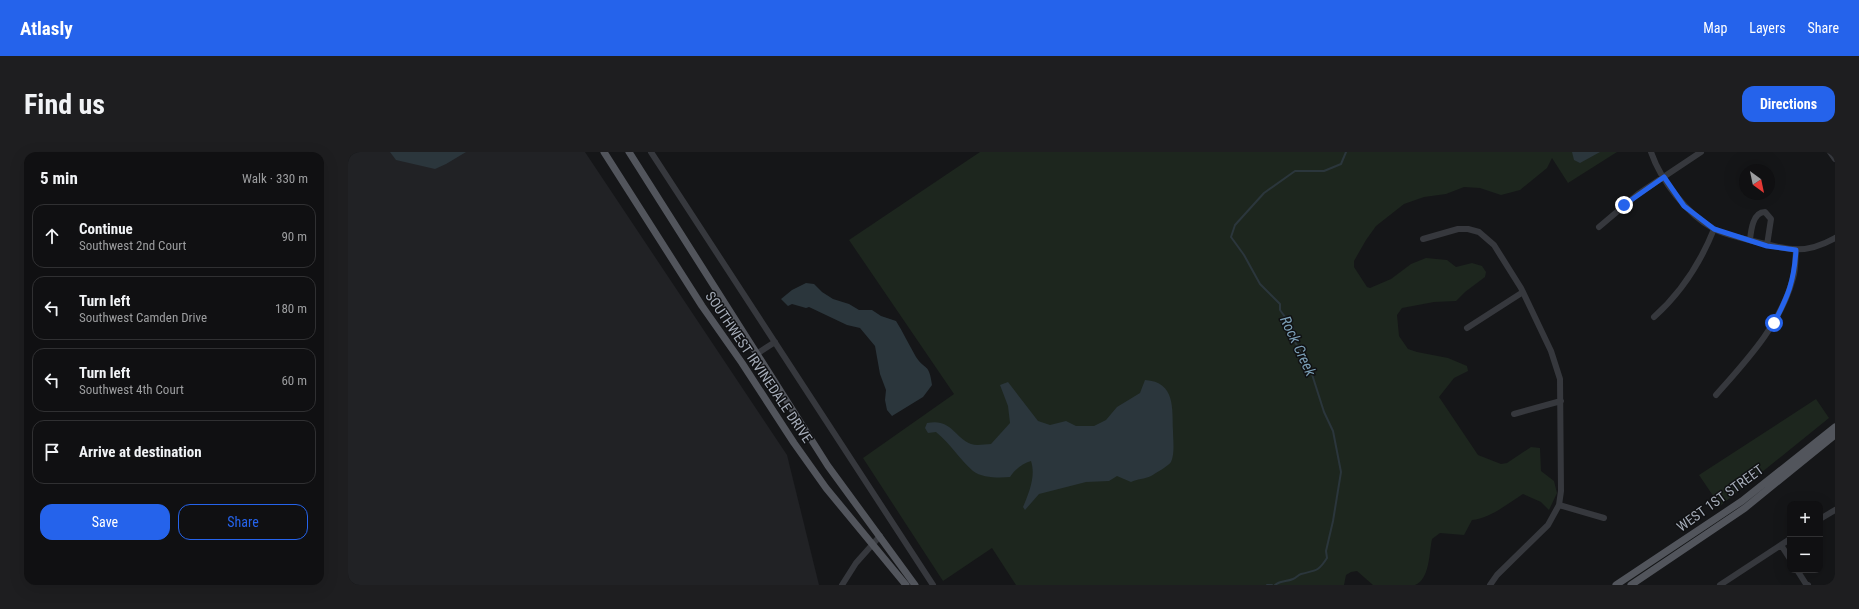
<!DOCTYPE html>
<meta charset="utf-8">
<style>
:root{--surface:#101012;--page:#1e1e20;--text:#f1f3f6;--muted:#9c9d9f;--line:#303032;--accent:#2563eb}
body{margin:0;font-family:"Roboto Condensed",sans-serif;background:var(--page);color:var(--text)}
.controls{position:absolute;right:12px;bottom:12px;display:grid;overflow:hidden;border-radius:8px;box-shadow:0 4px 16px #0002}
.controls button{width:36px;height:36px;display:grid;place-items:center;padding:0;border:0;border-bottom:1px solid var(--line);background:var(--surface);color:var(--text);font:20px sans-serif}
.compass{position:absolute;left:1391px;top:12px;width:36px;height:36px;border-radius:50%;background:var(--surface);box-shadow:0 4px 16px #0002;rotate:147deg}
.stop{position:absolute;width:12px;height:12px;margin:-9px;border:3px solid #2563eb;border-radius:50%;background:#fff}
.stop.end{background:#2563eb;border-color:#fff;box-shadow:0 1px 4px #0008}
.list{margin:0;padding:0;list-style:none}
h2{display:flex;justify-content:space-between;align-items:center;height:52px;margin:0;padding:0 16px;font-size:17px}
h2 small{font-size:13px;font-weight:400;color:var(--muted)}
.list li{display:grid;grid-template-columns:26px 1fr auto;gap:12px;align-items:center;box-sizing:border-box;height:64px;margin:0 8px 8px;padding:0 8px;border:1px solid var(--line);border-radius:12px}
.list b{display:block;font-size:15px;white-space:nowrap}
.list p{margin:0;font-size:13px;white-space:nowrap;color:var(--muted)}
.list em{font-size:13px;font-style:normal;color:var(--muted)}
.actions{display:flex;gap:8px;padding:12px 16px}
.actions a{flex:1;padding:9px 0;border:1px solid var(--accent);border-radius:12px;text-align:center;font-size:14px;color:var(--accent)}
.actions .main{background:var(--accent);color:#fff}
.icon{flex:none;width:22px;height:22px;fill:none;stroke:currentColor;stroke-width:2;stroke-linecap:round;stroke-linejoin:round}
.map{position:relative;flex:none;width:1487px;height:433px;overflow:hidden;border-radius:12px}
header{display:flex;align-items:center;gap:24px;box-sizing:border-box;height:56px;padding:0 20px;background:var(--accent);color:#fff}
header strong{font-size:19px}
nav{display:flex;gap:22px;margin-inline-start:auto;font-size:14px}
.intro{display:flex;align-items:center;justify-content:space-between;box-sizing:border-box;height:96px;padding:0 24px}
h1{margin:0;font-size:28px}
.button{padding:10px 18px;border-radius:12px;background:var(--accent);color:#fff;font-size:14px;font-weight:700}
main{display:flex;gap:24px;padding:0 24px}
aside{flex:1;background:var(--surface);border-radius:12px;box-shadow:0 4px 16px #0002}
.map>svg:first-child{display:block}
.built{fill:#212225}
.green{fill:#1d261e}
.water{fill:#2b363c}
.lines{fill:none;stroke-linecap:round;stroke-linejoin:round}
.stream{stroke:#2b363c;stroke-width:2}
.minor{stroke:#36383d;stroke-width:6}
.major{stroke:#52555c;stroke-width:7}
.route{stroke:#2563eb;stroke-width:5}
.labels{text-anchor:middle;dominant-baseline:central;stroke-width:3;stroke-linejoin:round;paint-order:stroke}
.street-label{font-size:14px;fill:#a6adb9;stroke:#101113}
.water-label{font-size:15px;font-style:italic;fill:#7b9fb6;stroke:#101113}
</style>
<header>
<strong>Atlasly</strong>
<nav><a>Map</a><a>Layers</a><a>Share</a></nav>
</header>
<div class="intro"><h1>Find us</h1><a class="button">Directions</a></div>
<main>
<aside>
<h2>5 min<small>Walk · 330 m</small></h2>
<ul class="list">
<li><svg class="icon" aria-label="ahead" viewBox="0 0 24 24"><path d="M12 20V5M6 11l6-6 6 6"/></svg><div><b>Continue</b><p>Southwest 2nd Court</p></div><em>90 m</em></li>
<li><svg class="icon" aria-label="left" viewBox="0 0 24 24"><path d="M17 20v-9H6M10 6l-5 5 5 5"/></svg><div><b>Turn left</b><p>Southwest Camden Drive</p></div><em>180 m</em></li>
<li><svg class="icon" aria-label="left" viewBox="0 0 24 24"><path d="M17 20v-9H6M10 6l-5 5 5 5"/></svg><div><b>Turn left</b><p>Southwest 4th Court</p></div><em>60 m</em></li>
<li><svg class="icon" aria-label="arrive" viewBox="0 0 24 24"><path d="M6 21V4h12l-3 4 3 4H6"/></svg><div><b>Arrive at destination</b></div></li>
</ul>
<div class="actions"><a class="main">Save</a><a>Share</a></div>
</aside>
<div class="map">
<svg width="1487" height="433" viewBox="0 0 1487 433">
<rect width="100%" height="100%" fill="#151618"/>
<!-- built -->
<path class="built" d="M0,0H237L439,303L471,433H0Z"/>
<!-- green -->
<path class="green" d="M632,0H1269L1220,31L1204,6L1199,16L1172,38L1153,43L1132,36L1116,35L1098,42L1076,45L1056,52L1028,74L1018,88L1006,109V115L1019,135L1022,136L1043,127L1063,112L1078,106L1099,108L1108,115L1124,111L1134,114L1138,120L1137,125L1117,140L1108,149L1086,150L1054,156L1049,163L1051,184L1060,197L1069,200L1100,206L1119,214L1120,219L1106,226L1091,245L1130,303L1153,312L1159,311L1183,295L1192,296L1193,319L1206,329L1209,341L1201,358L1193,350L1175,342C1159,352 1143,366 1124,368L1116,383L1092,381L1084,387C1081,401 1082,427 1067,433H1025L1009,419L1003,420L998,423L996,433H668L644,396L595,429L515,306L606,242L501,88Z
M1468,247L1481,266L1372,354L1351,323Z"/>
<!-- water -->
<path class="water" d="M42,0H118L98,12L87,17L48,8Z
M1224,0H1252L1232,11L1226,8Z
M458,131L466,132L474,140L485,147L501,152L511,158H524L533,164L548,169C555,180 561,193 568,205C577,219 581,210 584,233L575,245L544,264L539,258L537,248L538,238L532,222L527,194L512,176L499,173L461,155L458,156L444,152L440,154L433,147L444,138Z
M797,228C828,230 824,257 825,279C825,288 827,301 823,310C820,314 808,321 803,324C797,327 789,327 783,330L769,324L761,329L738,330L691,342L677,358L675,355C681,341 688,324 683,309C674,312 667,317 662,325C651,326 634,326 625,319C612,308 602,291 588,280L580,281L577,276L579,271C603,266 605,284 623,292C629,294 637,292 643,292L662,271L660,254L652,233L660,230L690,269L702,273L718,269L728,274H746L758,268L769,255L792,241Z"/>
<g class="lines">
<!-- stream -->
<path class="stream" d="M919,433H924
M927,433C933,428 938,430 945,427C948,426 950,423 953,422C968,418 970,420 979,406L978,399L985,369L993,320L985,279L976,260L962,216L947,190L945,176L932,158V152L912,132L896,103L883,85L887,73L916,41L947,19H976L993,12L998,0"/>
<!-- minor -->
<path class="minor" d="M303,0L585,433
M1303,0C1313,29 1339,62 1366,77C1377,83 1390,85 1401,88C1436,96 1453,105 1487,86
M1482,0L1487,7
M1251,75L1290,42L1353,0
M1075,87L1110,77H1120L1131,80L1146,93L1173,136L1203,199L1212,227L1213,339L1211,353L1200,373L1149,423L1142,433
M1402,88C1403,78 1405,60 1417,60L1423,67L1419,93
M1306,165C1334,140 1352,112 1366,77
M1119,176L1175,140
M410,201L427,190
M1368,243C1398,209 1433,172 1445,126C1448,117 1447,107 1448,98
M1166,262L1213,249
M1211,353L1256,366
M1472,367L1487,358
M1433,393L1442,407
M1449,418L1458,432L1460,433
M494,433L508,411L532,384
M1372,433L1442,387"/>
<!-- major -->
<path class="major" d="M256,0L354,154L394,211L446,291L478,336L558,433
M281,0L480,314L567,433
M1268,433L1394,349L1487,275
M1283,433L1397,356L1487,283"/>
</g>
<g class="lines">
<!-- route -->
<path class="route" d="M1276,53L1316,25L1336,54L1366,77L1419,94L1448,98C1446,130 1440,144 1426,171"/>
</g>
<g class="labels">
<!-- street labels -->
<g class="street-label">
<text transform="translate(411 215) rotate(56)">SOUTHWEST IRVINEDALE DRIVE</text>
<text transform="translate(1372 346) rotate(-36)">WEST 1ST STREET</text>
</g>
<!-- water labels -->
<g class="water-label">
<text transform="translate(950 194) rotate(65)">Rock Creek</text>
</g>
</g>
</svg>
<div class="controls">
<button>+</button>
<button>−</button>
</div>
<svg class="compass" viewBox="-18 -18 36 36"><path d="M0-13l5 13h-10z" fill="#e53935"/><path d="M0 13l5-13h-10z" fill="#9c9d9f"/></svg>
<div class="stop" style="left:1426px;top:171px"></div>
<div class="stop end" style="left:1276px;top:53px"></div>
</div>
</main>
